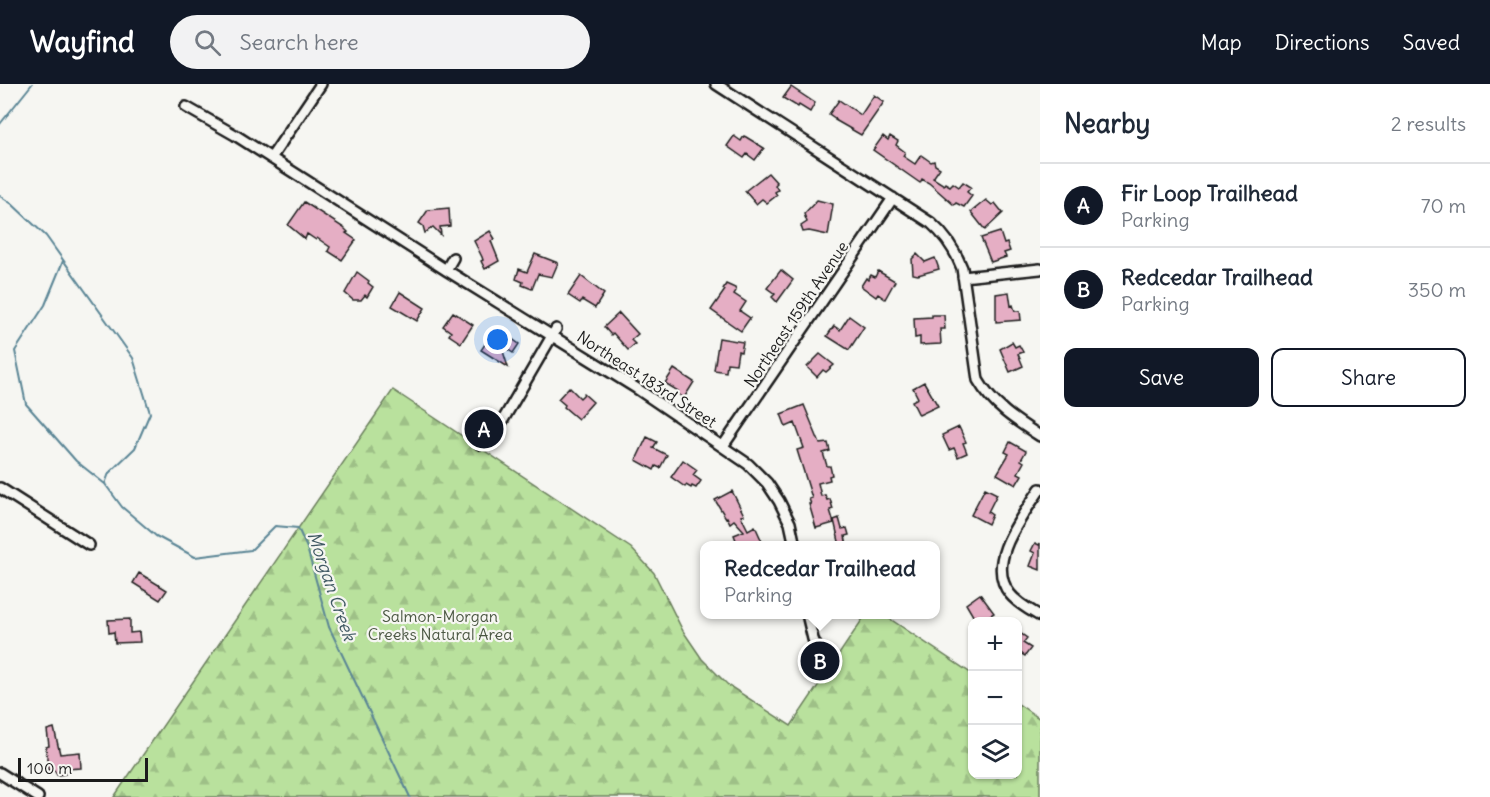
<!DOCTYPE html>
<meta charset="utf-8">
<style>
:root{--surface:#fff;--page:#f2f2f3;--text:#1f2937;--muted:#747a83;--line:#e0e1e3;--accent:#111827}
body{margin:0;font-family:Delius,sans-serif;background:var(--page);color:var(--text)}
.controls{position:absolute;right:18px;bottom:18px;display:grid;overflow:hidden;border-radius:12px;box-shadow:0 2px 4px #0004}
.controls button{width:54px;height:54px;display:grid;place-items:center;padding:0;border:0;border-bottom:2px solid var(--line);background:var(--surface);color:var(--text);font:30px sans-serif}
.scale{position:absolute;left:18px;bottom:15px;width:130px;box-sizing:border-box;padding-left:6px;border:3px solid #1c1c1c;border-top:0;font-size:16px;line-height:21px;white-space:nowrap;color:#1c1c1c;-webkit-text-stroke:4px #f6f6f2;paint-order:stroke}
.you{position:absolute;left:498px;top:256px;width:21px;height:21px;margin:-15px;border:4px solid #fff;border-radius:50%;background:#1a73e8;box-shadow:0 0 0 9px #1a73e833}
.badge{display:grid;place-items:center;width:39px;height:39px;border-radius:50%;background:var(--accent);color:#fff;font-size:20px;font-weight:700}
.pin{position:absolute;translate:-50% -50%;border:3px solid #fff;box-shadow:0 2px 6px #0006}
.popup{position:absolute;left:700px;top:457px;width:240px;height:78px;box-sizing:border-box;display:grid;place-content:center;border-radius:12px;background:var(--surface);filter:drop-shadow(0 2px 4px #0005);font-size:20px;white-space:nowrap;color:var(--muted)}
.popup b{font-size:22px;color:var(--text)}
.popup::after{content:'';position:absolute;left:50%;top:100%;margin-left:-12px;border:12px solid transparent;border-top-color:var(--surface)}
.list{margin:0;padding:0;list-style:none}
h2{display:flex;justify-content:space-between;align-items:center;height:78px;margin:0;padding:0 24px;font-size:26px}
h2 small{font-size:20px;font-weight:400;color:var(--muted)}
.list li{display:grid;grid-template-columns:39px 1fr auto;gap:18px;align-items:center;box-sizing:border-box;height:84px;padding:0 24px;border-top:2px solid var(--line)}
.list b{display:block;font-size:22px;white-space:nowrap}
.list p{margin:0;font-size:20px;white-space:nowrap;color:var(--muted)}
.list em{font-size:20px;font-style:normal;color:var(--muted)}
.actions{display:flex;gap:12px;padding:18px 24px}
.actions a{flex:1;padding:14px 0;border:2px solid var(--accent);border-radius:12px;text-align:center;font-size:21px;color:var(--accent)}
.actions .main{background:var(--accent);color:#fff}
.icon{flex:none;width:33px;height:33px;fill:none;stroke:currentColor;stroke-width:2;stroke-linecap:round;stroke-linejoin:round}
.map{position:relative;flex:none;width:1040px;height:713px;overflow:hidden}
header{display:flex;align-items:center;gap:36px;box-sizing:border-box;height:84px;padding:0 30px;background:var(--accent);color:#fff}
header strong{font-size:28px}
nav{display:flex;gap:33px;margin-inline-start:auto;font-size:21px}
.search{width:420px;height:54px;background:var(--page);display:flex;align-items:center;gap:15px;box-sizing:border-box;padding:0 21px;border-radius:33px;color:var(--muted);font-size:22px}
main{display:flex}
aside{flex:1;background:var(--surface)}
.map>svg:first-child{display:block}
.forest{fill:url(#forest-firs);stroke:#6a7e5c;stroke-width:1.5}
.lines{fill:none;stroke-linecap:round;stroke-linejoin:round}
.stream{stroke:#5a8595;stroke-width:2}
.building{fill:#e5aec4;stroke:#1c1c1c;stroke-width:1.5}
.minor-casing{stroke:#1c1c1c;stroke-width:14}
.minor{stroke:#f6f6f2;stroke-width:9}
.labels{text-anchor:middle;dominant-baseline:central;stroke-width:4.5;stroke-linejoin:round;paint-order:stroke}
.street-label{font-size:16px;fill:#1c1c1c;stroke:#f6f6f2}
.park-label{font-size:16px;fill:#4b5743;stroke:#f6f6f2}
.water-label{font-size:18px;font-style:italic;fill:#405963;stroke:#f6f6f2}
</style>
<header>
<strong>Wayfind</strong>
<div class="search"><svg class="icon" aria-label="search" viewBox="0 0 24 24"><circle cx="10" cy="10" r="6"/><path d="M15 15l6 6"/></svg>Search here</div>
<nav><a>Map</a><a>Directions</a><a>Saved</a></nav>
</header>
<main>
<div class="map">
<svg width="1040" height="713" viewBox="0 0 1040 713">
<defs>
<pattern id="forest-firs" width="22" height="20" patternUnits="userSpaceOnUse" patternTransform="scale(1.5)"><rect width="22" height="20" fill="#b9e19d"/><path d="M5 1l3.5 6h-7zM16 11l3.5 6h-7z" fill="#9ec087"/></pattern>
</defs>
<rect width="100%" height="100%" fill="#f6f6f2"/>
<filter id="ink" filterUnits="userSpaceOnUse"><feTurbulence type="fractalNoise" baseFrequency=".0167" numOctaves="2"/><feDisplacementMap in="SourceGraphic" scale="12" xChannelSelector="R" yChannelSelector="G"/><feConvolveMatrix kernelMatrix="1 2 1 2 8 2 1 2 1" color-interpolation-filters="sRGB"/></filter>
<g filter="url(#ink)">
<!-- forest -->
<path class="forest" d="M393,306L631,464L654,489L683,547L702,575L728,601L791,642L866,530L884,531L972,590V690H1018V620L1040,635V713H114Z"/>
<g class="lines">
<!-- stream -->
<path class="stream" d="M0,40L32,0
M0,112L12,120L46,152L133,274L150,329L135,364L109,389L105,400L122,423L156,452L195,473L251,466L275,442L298,444L307,464L329,543L410,713
M63,177L45,221L15,267L26,320L76,377L105,400"/>
</g>
<!-- building -->
<path class="building" d="M791,3L815,19L810,28L799,21L798,23L783,14Z
M874,11L884,18L861,51L835,36L836,35L829,30L839,16L861,31Z
M734,52L741,57L744,52L746,53L764,64L755,76L747,70L744,74L727,62Z
M883,52L888,56L890,52L898,57L896,61L905,68L903,72L915,80L921,71L931,78L934,77L935,81L940,84L933,94L944,101L945,99L950,102L953,99L959,103L963,98L971,103L967,108L972,112L964,123L956,119L954,121L929,99L922,95L920,99L873,66Z
M768,89L777,99L775,101L778,106L775,108L777,111L767,119L762,115L756,120L745,107Z
M817,116L833,120L828,151L809,147L803,148L801,142L807,138L804,130Z
M986,116L992,121L995,119L1003,129L985,146L971,128Z
M304,118L344,144L348,148L346,149L356,156L342,176L328,167L330,163L317,154L316,156L307,150L305,155L288,141Z
M449,124L450,142L440,143L441,151L433,143L425,149L423,142L419,139L428,126Z
M490,147L495,155L491,157L499,177L485,185L481,177L483,176L482,173L474,157Z
M1000,148L1004,160L1007,159L1010,167L1004,169L1006,173L991,178L981,154Z
M535,170L558,179L552,193L538,190L532,205L522,201L523,198L516,195L519,185L527,188Z
M917,170L925,178L935,174L939,185L918,191L913,190L912,175Z
M781,186L793,196L777,218L772,213L775,210L767,204Z
M878,187L895,197L885,215L878,210L876,213L861,202L866,194L868,196L871,191L875,193Z
M357,188L369,197L368,199L373,203L367,213L365,211L361,216H353L345,209Z
M581,192L604,210L595,224L582,216L580,219L568,211Z
M726,200L735,204L736,207L734,210L746,218L740,227L750,234L741,247L711,226L725,206L723,205Z
M400,208L425,224L417,237L392,222Z
M1009,208L1011,222L1013,221L1015,227H1020L1021,236L996,238V210Z
M453,228L473,241L461,259L449,251L451,248L443,242Z
M619,229L638,250L631,256L635,260L628,266L613,249L611,251L604,243Z
M932,231H944L945,245H940L941,260L920,261V253L915,254L914,234L932,233Z
M849,232L864,243L849,266L827,252L834,242L840,246Z
M494,247L505,254L507,251L519,260L513,269L501,261L508,283L481,266Z
M719,254L743,258L741,268L738,267L736,280L727,279L726,288L714,286Z
M1012,258L1015,263L1019,261L1023,268L1018,270L1023,282L1010,288L1000,265Z
M820,270L834,281L826,288L823,286L817,293L807,283Z
M674,285L694,298L684,314L677,309L678,307L665,299Z
M924,298L938,322L919,331L912,317L918,314L913,304Z
M569,303L580,314L584,310L593,318L578,335L564,323L565,321L558,315Z
M804,321L820,360L828,359L830,367L823,369L827,382H830L832,391L829,392L830,396L818,399L821,412L825,411L827,416L830,415L833,425L830,426L834,439L816,444L809,420H811L809,415L812,414L797,366L804,364L795,339L786,343L781,330Z
M959,343L966,358L963,359L967,369L958,373L954,364L949,366L942,351Z
M647,353L657,358L653,364L667,371L660,384L656,382L654,386L636,376Z
M1010,358L1026,367L1021,376L1024,378L1018,389L1022,391L1016,401L997,390L1009,370L1005,368Z
M683,376L697,386L693,391L701,397L696,404L692,402L691,404L686,401L685,403L671,393Z
M985,404L997,410L988,428L992,431L988,440L971,431Z
M732,407L744,431L741,432L748,446L755,442L764,462H746L745,459L738,461L734,451L744,447L734,436L730,439L727,433L726,434L715,416Z
M839,434L842,445L847,444L849,451L845,452L847,462H840L834,436Z
M1035,459L1039,461L1040,459V486L1030,482L1035,469L1031,467Z
M139,489L167,506L160,516L133,499Z
M980,510L994,529L981,537H976L966,520Z
M130,535V549L139,548L140,558L115,559L114,548L109,549L108,536Z
M1017,547L1027,554L1023,559L1031,564L1025,572L1017,567Z
M54,644L60,670L80,668L81,684L65,685V690L57,691L54,686H48L46,663L49,662L47,646Z"/>
<g class="lines">
<!-- minor casing -->
<g class="minor-casing">
<path id="minor" d="M716,0L931,139C946,152 955,166 962,184L978,296C993,322 1015,336 1040,352
M186,23L235,51L446,186L636,304L748,380L767,399L779,417L790,439L795,462
M271,74L321,0
M446,186L453,174
M963,193L1040,185
M480,360L503,336L556,245
M723,362L893,114
M0,404L89,461
M1040,405C1023,432 984,478 1010,510C1018,520 1030,526 1040,532
M807,530L813,555L827,586
M0,689L38,713"/>
</g>
<!-- minor -->
<use href="#minor" class="minor"/>
</g>
</g>
<g class="labels">
<!-- street labels -->
<g class="street-label">
<text transform="translate(796 230) rotate(-56)">Northeast 159th Avenue</text>
<text transform="translate(647 295) rotate(33)">Northeast 183rd Street</text>
</g>
<!-- park labels -->
<g class="park-label">
<text x="440" y="532">Salmon-Morgan<tspan x="440" dy="18">Creeks Natural Area</tspan></text>
</g>
<!-- water labels -->
<g class="water-label">
<text transform="translate(332 502) rotate(71)">Morgan Creek</text>
</g>
</g>
</svg>
<div class="controls">
<button>+</button>
<button>−</button>
<button><svg class="icon" aria-label="layers" viewBox="0 0 24 24"><path d="M12 4l9 5-9 5-9-5zM3 14l9 5 9-5"/></svg></button>
</div>
<div class="scale">100 m</div>
<div class="you"></div>
<div class="pin badge" style="left:484px;top:345px">A</div>
<div class="pin badge" style="left:820px;top:577px">B</div>
<div class="popup"><b>Redcedar Trailhead</b>Parking</div>
</div>
<aside>
<h2>Nearby<small>2 results</small></h2>
<ul class="list">
<li><span class="badge">A</span><div><b>Fir Loop Trailhead</b><p>Parking</p></div><em>70 m</em></li>
<li><span class="badge">B</span><div><b>Redcedar Trailhead</b><p>Parking</p></div><em>350 m</em></li>
</ul>
<div class="actions"><a class="main">Save</a><a>Share</a></div>
</aside>
</main>
